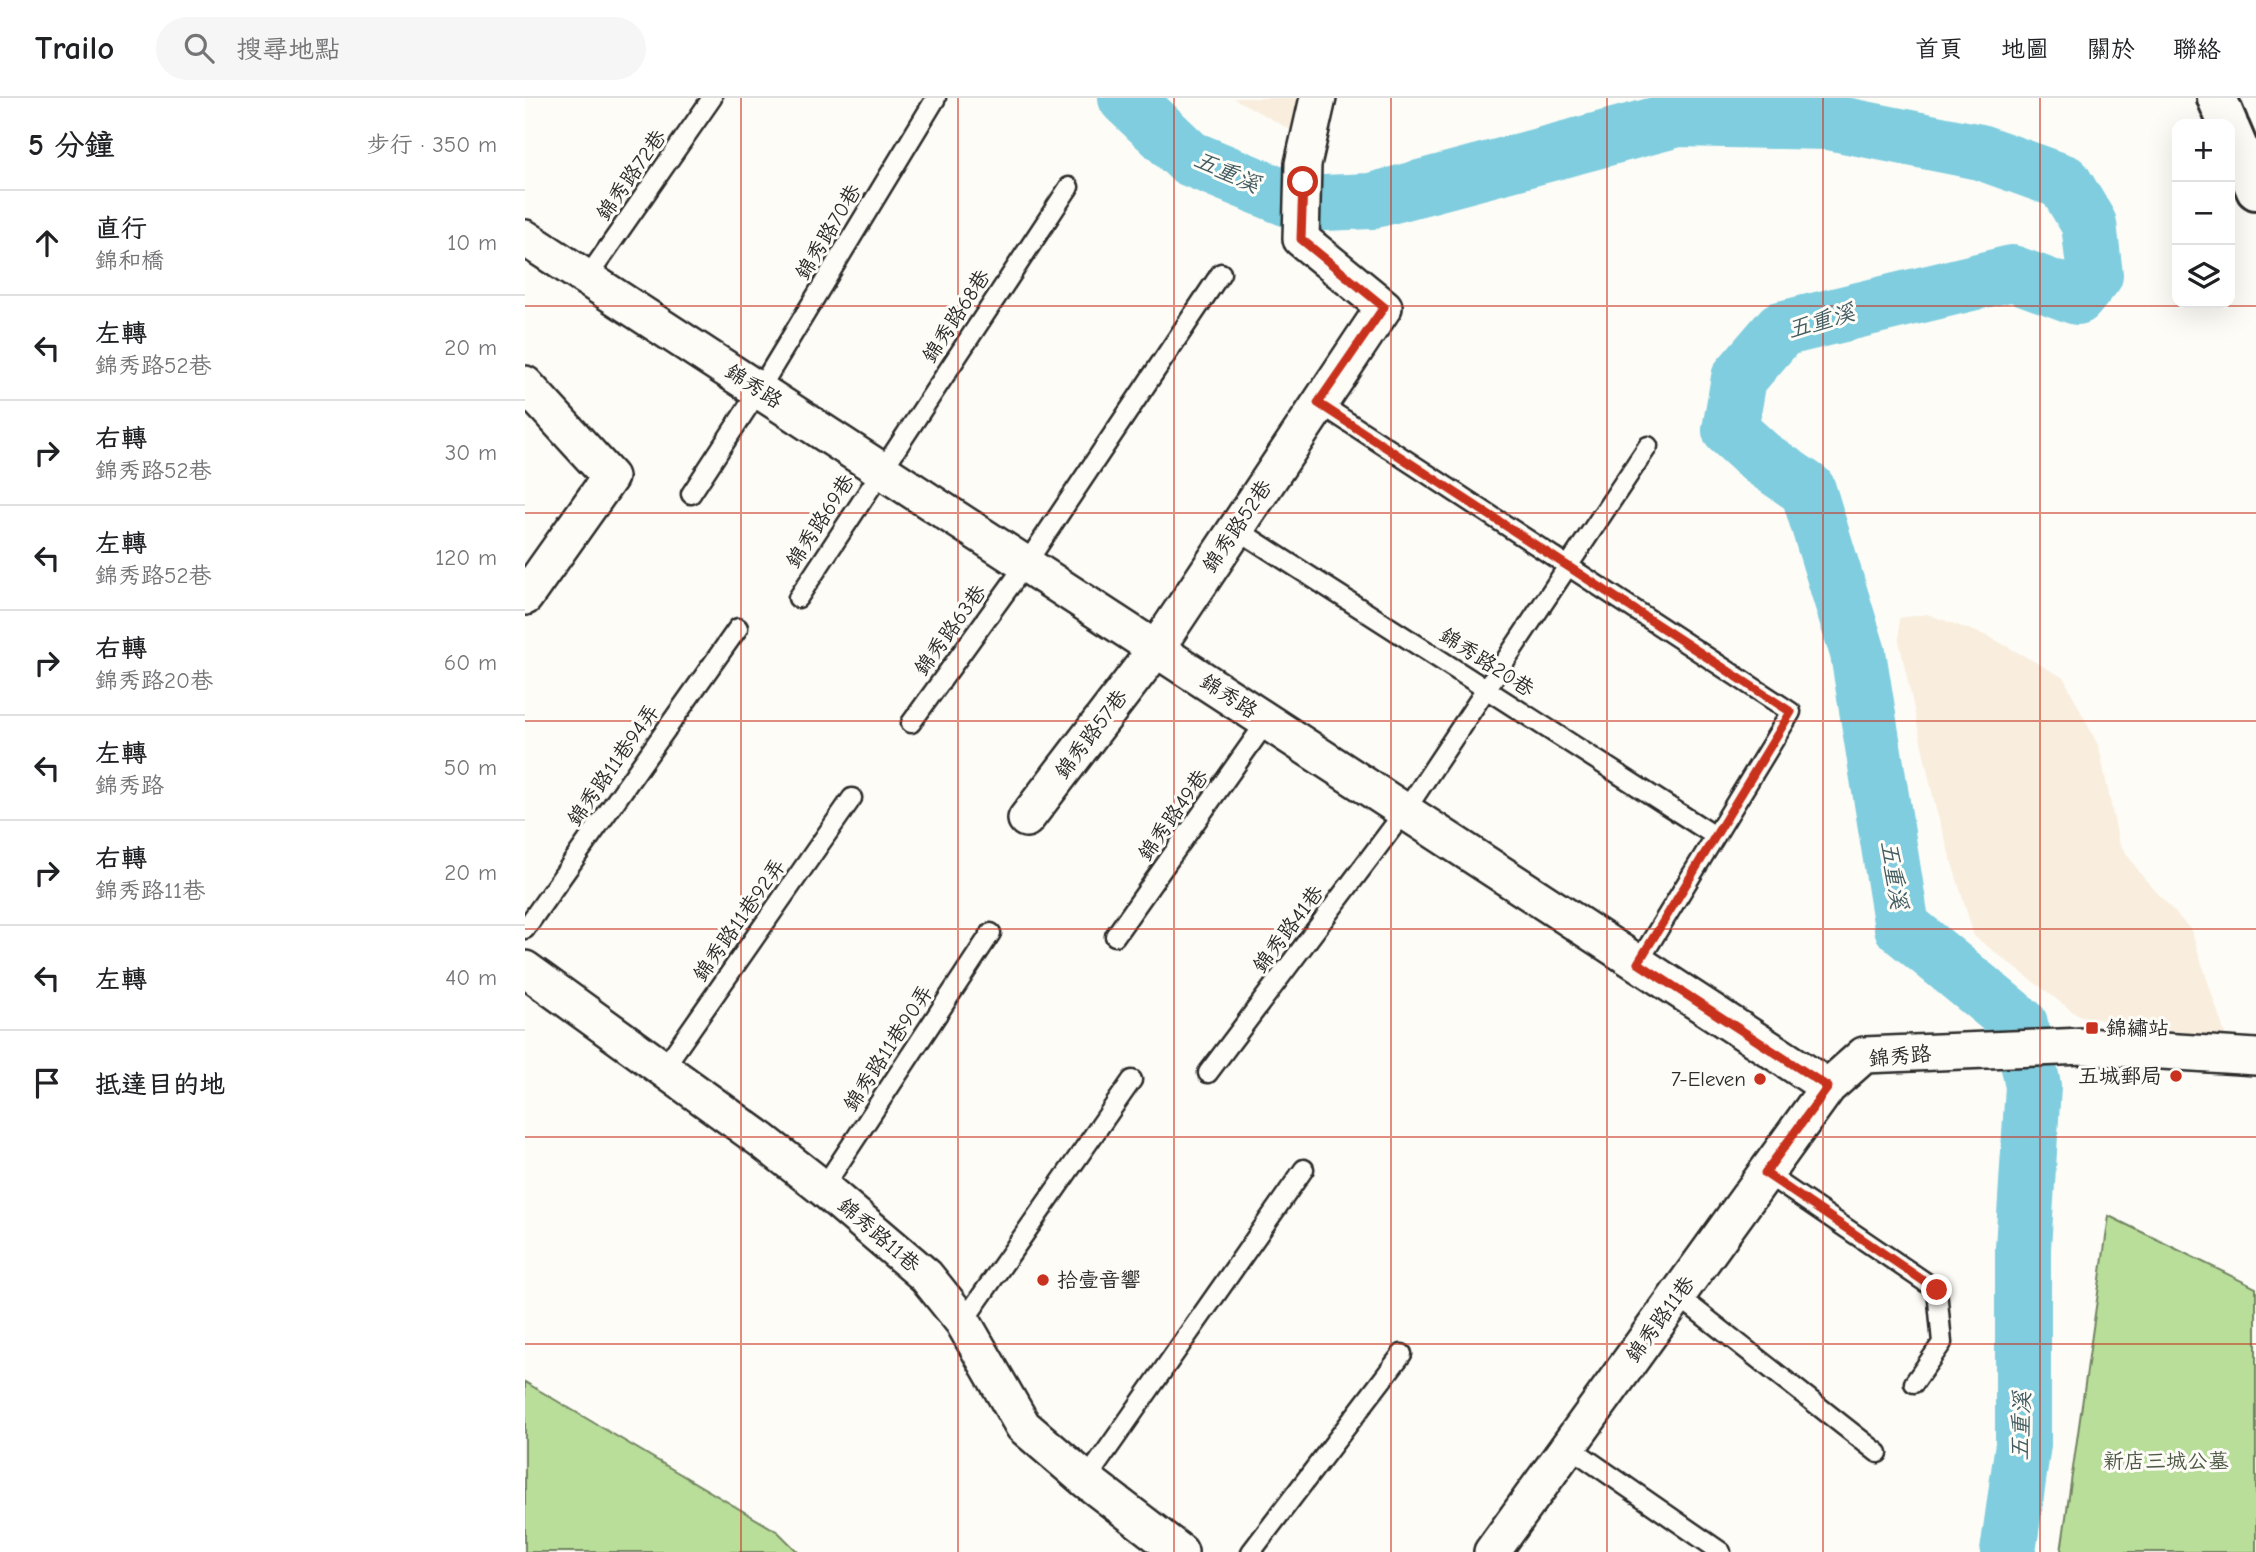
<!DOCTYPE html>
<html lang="zh-TW">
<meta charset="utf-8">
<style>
:root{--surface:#fff;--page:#f6f6f6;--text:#202124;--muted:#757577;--line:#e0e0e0}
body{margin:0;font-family:"Comic Neue","LXGW WenKai TC",sans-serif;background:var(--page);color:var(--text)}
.controls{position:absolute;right:21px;top:21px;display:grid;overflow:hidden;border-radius:14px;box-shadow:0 7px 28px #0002}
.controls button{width:63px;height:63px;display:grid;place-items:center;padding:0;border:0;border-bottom:2px solid var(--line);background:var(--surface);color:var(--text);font:35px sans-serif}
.stop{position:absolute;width:21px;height:21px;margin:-16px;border:5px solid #c8321e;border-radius:50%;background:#fff}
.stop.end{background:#c8321e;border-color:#fff;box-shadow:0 2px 7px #0008}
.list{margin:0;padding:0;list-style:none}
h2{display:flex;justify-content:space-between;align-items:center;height:91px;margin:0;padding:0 28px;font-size:30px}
h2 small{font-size:23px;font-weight:400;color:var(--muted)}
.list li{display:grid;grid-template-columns:46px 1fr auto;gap:21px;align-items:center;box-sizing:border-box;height:105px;padding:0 28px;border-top:2px solid var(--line)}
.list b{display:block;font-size:26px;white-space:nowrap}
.list p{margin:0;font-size:23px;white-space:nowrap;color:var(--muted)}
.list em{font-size:23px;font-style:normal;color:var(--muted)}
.icon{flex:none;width:38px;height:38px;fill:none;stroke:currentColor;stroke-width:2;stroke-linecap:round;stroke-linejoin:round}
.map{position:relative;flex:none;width:1731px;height:1454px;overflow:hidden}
header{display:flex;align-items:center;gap:42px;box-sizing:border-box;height:98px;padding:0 35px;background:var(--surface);border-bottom:2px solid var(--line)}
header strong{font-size:33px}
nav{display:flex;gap:38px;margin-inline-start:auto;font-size:24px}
.search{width:490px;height:63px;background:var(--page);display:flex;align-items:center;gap:18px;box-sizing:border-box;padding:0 24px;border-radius:38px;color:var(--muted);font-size:26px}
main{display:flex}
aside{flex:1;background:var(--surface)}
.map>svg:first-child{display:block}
.built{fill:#f9eede}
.green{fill:#b9de99;stroke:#728462;stroke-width:2}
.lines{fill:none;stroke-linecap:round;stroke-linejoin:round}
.stream{stroke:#5d8c96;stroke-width:10}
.river{stroke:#7fcdde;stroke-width:56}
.lane-casing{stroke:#2b2b2b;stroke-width:23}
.street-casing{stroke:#2b2b2b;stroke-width:40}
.secondary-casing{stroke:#2b2b2b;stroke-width:44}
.lane{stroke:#fdfcf7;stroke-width:18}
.street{stroke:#fdfcf7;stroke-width:35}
.secondary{stroke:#fdfcf7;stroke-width:38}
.route{stroke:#c8321e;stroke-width:9}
.grid{fill:none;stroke:#c8321e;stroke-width:2;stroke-opacity:0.55}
.poi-dot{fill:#c8321e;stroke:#fdfcf7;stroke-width:2.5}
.labels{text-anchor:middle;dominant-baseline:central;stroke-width:6;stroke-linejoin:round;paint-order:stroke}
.street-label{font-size:21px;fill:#2b2b2b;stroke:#fdfcf7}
.poi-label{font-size:21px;fill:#2b2b2b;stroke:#fdfcf7;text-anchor:start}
.park-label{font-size:21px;fill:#4e5846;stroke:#fdfcf7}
.water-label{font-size:23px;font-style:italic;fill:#445c61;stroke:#fdfcf7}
</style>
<header>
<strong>Trailo</strong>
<div class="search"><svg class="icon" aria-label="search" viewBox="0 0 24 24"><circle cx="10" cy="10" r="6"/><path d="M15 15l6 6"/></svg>搜尋地點</div>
<nav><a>首頁</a><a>地圖</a><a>關於</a><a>聯絡</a></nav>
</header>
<main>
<aside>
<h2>5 分鐘<small>步行 · 350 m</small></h2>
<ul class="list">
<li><svg class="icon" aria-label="ahead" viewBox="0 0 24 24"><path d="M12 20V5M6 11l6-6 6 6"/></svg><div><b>直行</b><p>錦和橋</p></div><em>10 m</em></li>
<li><svg class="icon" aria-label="left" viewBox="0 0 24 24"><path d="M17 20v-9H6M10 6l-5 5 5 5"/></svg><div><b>左轉</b><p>錦秀路52巷</p></div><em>20 m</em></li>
<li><svg class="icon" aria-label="right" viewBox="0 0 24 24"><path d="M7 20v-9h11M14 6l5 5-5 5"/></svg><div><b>右轉</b><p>錦秀路52巷</p></div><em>30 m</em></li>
<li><svg class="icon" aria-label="left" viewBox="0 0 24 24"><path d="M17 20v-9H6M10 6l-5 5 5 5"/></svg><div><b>左轉</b><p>錦秀路52巷</p></div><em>120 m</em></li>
<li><svg class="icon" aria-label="right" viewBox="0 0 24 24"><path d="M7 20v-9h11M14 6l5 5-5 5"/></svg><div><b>右轉</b><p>錦秀路20巷</p></div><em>60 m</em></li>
<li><svg class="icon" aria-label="left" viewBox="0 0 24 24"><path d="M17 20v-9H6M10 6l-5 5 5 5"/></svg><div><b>左轉</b><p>錦秀路</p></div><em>50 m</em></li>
<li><svg class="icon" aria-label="right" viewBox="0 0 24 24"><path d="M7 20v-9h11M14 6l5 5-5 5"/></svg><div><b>右轉</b><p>錦秀路11巷</p></div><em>20 m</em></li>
<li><svg class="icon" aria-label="left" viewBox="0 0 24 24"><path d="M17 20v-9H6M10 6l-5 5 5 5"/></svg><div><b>左轉</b></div><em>40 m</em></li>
<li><svg class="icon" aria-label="arrive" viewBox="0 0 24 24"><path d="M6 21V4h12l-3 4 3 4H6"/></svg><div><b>抵達目的地</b></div></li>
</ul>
</aside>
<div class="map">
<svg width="1731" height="1454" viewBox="0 0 1731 1454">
<rect width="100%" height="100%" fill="#fdfcf7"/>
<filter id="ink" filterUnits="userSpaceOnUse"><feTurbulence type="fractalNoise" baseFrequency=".0143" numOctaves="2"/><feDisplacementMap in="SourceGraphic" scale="14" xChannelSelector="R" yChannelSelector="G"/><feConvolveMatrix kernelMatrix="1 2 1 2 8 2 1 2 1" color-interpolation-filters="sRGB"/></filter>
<g filter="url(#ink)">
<!-- built -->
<path class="built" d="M708,0H784L774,30L764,31Z
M1402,516L1465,539L1539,580L1574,649L1594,745L1618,779L1666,832L1701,939L1614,929L1552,917L1449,838L1411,712L1374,543V520Z"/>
<!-- green -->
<path class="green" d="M1584,1118L1731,1190V1454H1536Z
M0,1284L253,1434L273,1454H0Z"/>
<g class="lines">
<!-- stream -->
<path class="stream" d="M1304,24L1315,0"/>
<!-- river -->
<path class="river" d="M601,0L664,60L776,106L846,103L1153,21L1304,24L1455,54L1539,84L1564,126L1570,177L1552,199L1487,175L1256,231L1214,280L1205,332L1236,360L1283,392L1333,555L1377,829L1495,926L1508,988L1498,1150V1346L1483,1454"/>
<!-- lane casing -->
<g class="lane-casing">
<path id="lane" d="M62,180L187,0
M794,305L1266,614L1113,865
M166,396L234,292L411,0
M710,430L1190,738
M273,500L544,89
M386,625L501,466L696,175
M0,831L213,530
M590,838L742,623
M138,971L327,700
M683,975L880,713L1123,348
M1240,1075L1412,1192L1417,1245L1389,1285
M298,1090L466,835
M1152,1197L1353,1355
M438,1224L607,982
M1043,1348L1196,1454
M561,1382L779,1071
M726,1454L877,1256"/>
</g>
<!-- street casing -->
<g class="street-casing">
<path id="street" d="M0,140L1303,989
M0,286L85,379L0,499
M501,721L631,551L859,209L776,141L778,66L793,0
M0,871L238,1043L298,1090L401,1178L438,1224L498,1328L561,1382L655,1454
M967,1454L1303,989L1339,957L1559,948L1731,959"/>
</g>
<!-- secondary casing -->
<g class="secondary-casing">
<path id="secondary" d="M1692,0L1703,26
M1705,31L1731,92"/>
</g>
<!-- lane -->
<use href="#lane" class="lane"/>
<!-- street -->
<use href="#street" class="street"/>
<!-- secondary -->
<use href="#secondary" class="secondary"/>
</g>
</g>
<g class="lines" filter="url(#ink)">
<!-- route -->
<path class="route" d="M778,84L776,141L859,209L793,305L1266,614L1113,865L1303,989L1240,1075L1412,1192"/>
</g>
<!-- grid -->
<path class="grid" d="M216,0V1454M433,0V1454M649,0V1454M866,0V1454M1082,0V1454M1298,0V1454M1515,0V1454M0,208H1731M0,415H1731M0,623H1731M0,831H1731M0,1039H1731M0,1246H1731"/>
<!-- markers -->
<g class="poi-dot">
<rect x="1560" y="923" width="14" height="14" rx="3.5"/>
<circle cx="1651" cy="978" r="7"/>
<circle cx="1235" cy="981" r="7"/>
<circle cx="518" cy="1182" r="7"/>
</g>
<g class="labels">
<!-- street labels -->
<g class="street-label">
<text transform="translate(106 77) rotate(-55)">錦秀路72巷</text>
<text transform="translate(303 134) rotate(-59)">錦秀路70巷</text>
<text transform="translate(431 218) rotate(-57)">錦秀路68巷</text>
<text transform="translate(229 288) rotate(33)">錦秀路</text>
<text transform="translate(295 423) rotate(-57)">錦秀路69巷</text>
<text transform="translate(712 428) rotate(-56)">錦秀路52巷</text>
<text transform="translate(425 532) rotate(-54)">錦秀路63巷</text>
<text transform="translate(962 564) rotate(33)">錦秀路20巷</text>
<text transform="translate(704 598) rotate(33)">錦秀路</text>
<text transform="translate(566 636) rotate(-53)">錦秀路57巷</text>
<text transform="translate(88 667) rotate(-55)">錦秀路11巷94弄</text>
<text transform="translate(648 717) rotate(-55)">錦秀路49巷</text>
<text transform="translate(214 822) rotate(-55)">錦秀路11巷92弄</text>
<text transform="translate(763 831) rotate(-53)">錦秀路41巷</text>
<text transform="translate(363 950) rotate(-57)">錦秀路11巷90弄</text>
<text transform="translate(1375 958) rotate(-5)">錦秀路</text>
<text transform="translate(354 1137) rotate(41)">錦秀路11巷</text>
<text transform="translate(1135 1221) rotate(-54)">錦秀路11巷</text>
</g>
<!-- poi labels -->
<g class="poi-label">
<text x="1581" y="930">錦繡站</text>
<text x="1637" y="978" text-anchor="end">五城郵局</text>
<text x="1221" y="981" text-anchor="end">7-Eleven</text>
<text x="532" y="1182">拾壹音響</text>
</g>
<!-- park labels -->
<g class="park-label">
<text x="1641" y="1363">新店三城公墓</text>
</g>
<!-- water labels -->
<g class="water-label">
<text transform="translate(702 74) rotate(24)">五重溪</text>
<text transform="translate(1296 223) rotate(-16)">五重溪</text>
<text transform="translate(1369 777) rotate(81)">五重溪</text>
<text transform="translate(1496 1328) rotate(-88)">五重溪</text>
</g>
</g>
</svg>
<div class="controls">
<button>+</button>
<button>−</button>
<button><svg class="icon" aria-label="layers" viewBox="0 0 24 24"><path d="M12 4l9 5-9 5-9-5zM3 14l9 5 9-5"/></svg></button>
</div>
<div class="stop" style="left:778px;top:84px"></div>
<div class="stop end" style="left:1412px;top:1192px"></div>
</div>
</main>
